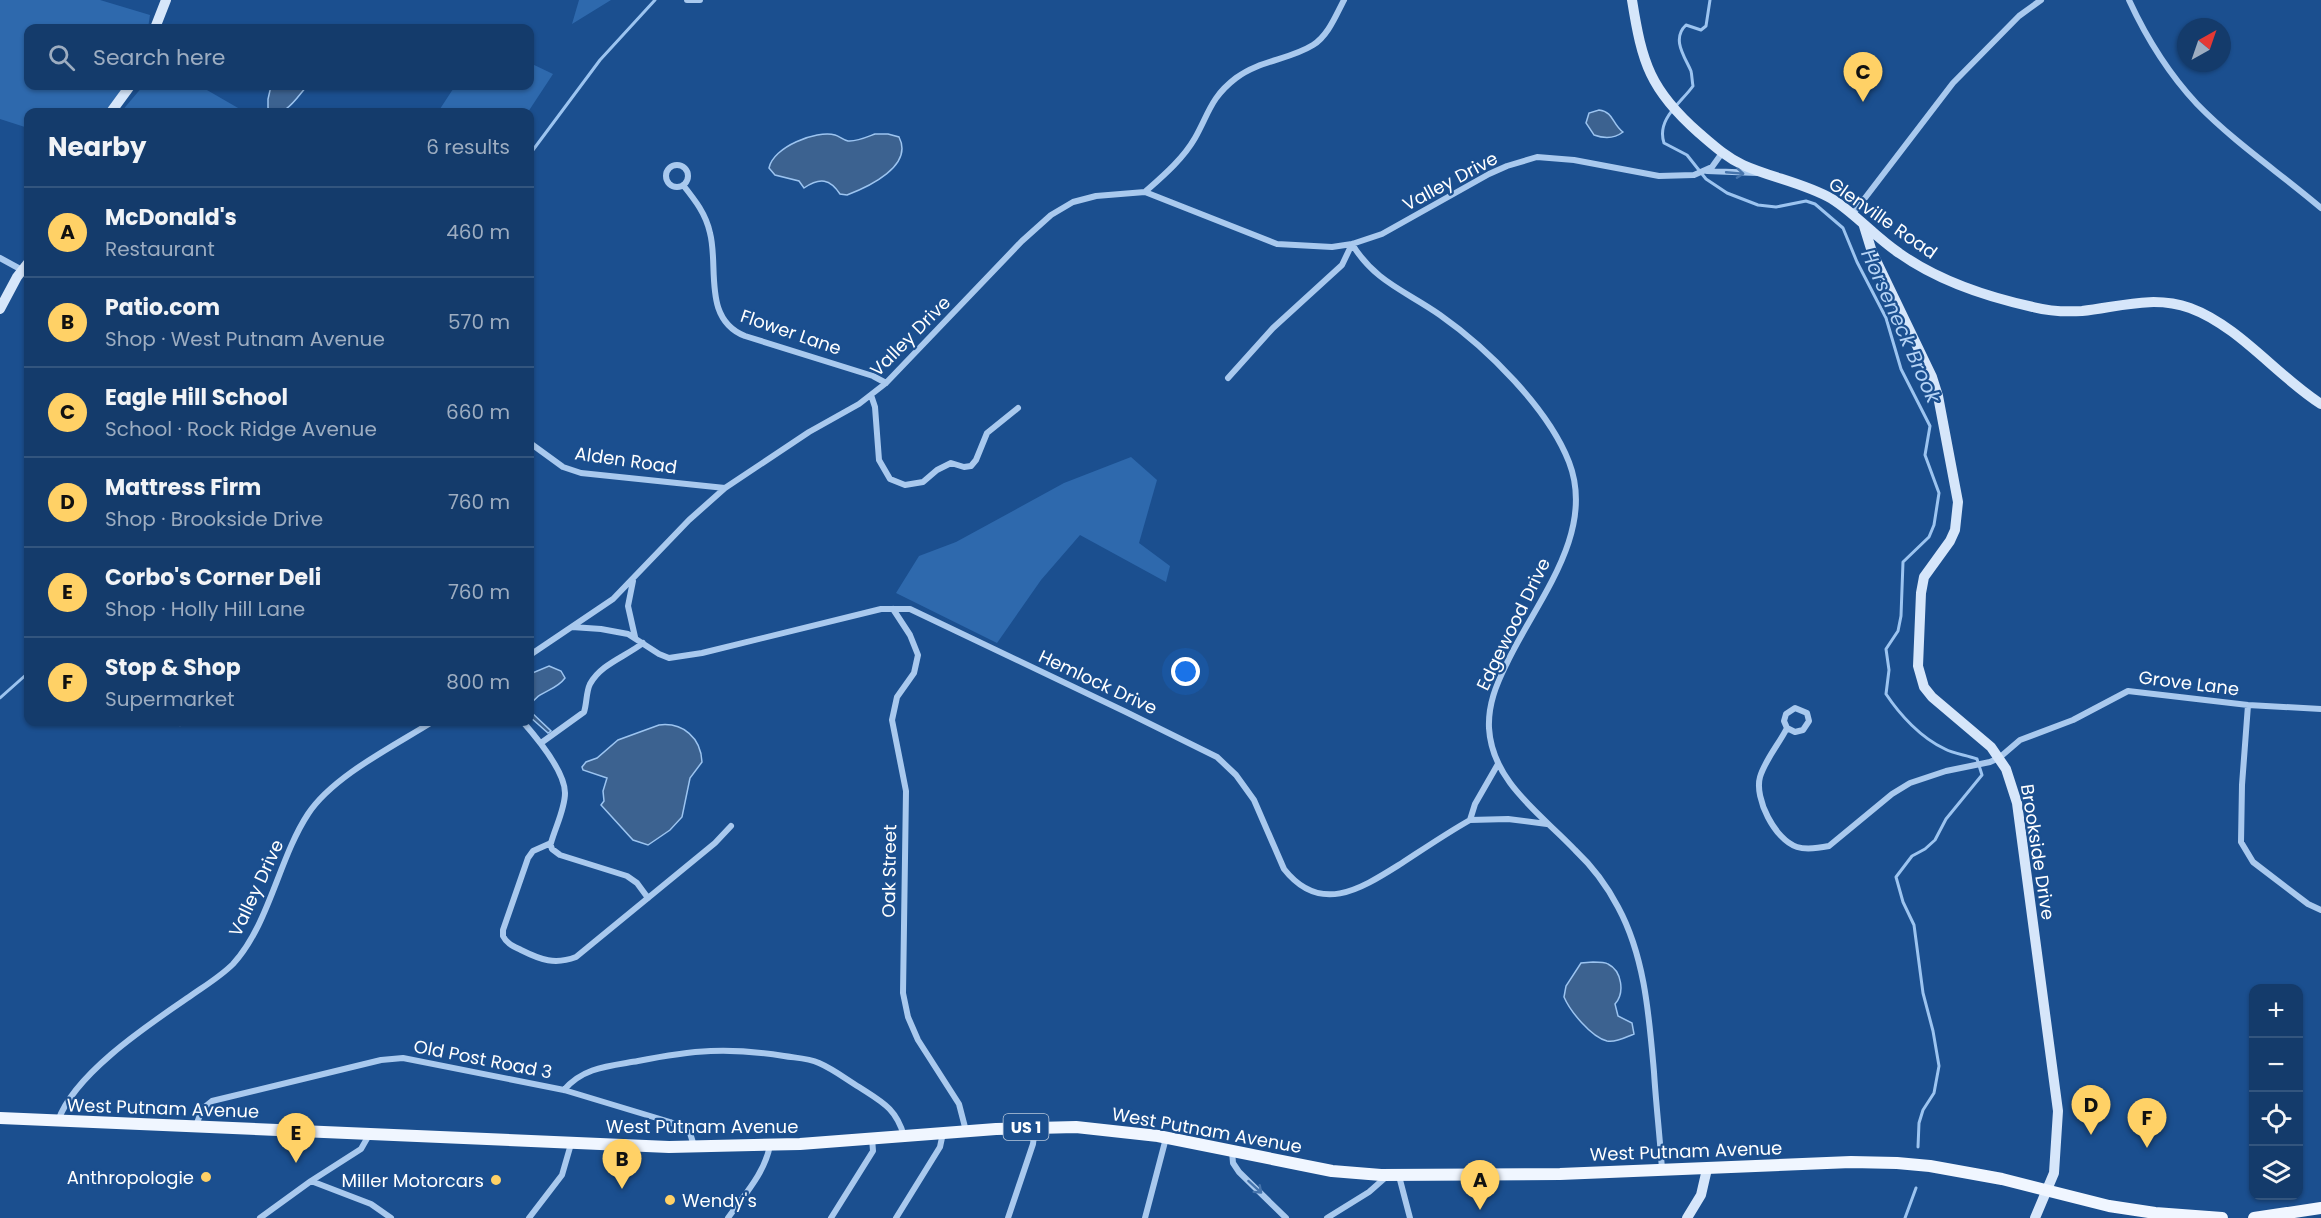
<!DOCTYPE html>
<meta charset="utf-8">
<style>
:root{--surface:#143b6b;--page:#214673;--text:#f1f3f6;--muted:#9dadc1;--line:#33557e;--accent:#ffd166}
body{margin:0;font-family:Poppins,sans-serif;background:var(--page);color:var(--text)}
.controls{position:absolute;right:18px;bottom:18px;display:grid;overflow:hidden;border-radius:12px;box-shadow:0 2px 4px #0004}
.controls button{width:54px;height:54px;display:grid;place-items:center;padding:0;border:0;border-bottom:2px solid var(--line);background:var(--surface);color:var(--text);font:30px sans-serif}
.compass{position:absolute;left:2177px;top:18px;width:54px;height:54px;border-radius:50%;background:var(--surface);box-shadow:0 2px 4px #0004;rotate:40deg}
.you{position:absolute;left:1186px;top:672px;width:21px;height:21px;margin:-15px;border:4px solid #fff;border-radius:50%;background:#1a73e8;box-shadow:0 0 0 9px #1a73e833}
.badge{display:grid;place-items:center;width:39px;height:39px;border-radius:50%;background:var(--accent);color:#111;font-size:20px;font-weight:700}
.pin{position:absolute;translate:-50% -50px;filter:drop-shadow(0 2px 3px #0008)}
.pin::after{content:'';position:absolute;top:32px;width:21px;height:18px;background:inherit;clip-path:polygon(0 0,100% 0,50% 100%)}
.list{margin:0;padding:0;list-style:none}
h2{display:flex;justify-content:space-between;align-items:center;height:78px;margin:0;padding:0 24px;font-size:26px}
h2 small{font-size:20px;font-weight:400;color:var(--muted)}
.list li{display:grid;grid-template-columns:39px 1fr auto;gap:18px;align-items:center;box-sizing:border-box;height:90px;padding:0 24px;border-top:2px solid var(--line)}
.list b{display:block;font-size:22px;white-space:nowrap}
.list p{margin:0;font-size:20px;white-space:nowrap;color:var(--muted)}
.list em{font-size:20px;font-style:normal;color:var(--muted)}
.icon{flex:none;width:33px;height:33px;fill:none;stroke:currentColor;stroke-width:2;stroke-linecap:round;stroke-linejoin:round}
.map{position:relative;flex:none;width:2321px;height:1218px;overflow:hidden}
.search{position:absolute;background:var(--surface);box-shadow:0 2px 4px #0004;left:24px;top:24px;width:510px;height:66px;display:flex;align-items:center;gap:15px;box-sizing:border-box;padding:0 21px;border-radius:12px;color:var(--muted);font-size:22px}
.panel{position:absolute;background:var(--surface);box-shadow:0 2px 4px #0004;left:24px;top:108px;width:510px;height:618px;border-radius:12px}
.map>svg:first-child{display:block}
.green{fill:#2e69ad}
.water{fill:#3c6290;stroke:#9cc4f0;stroke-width:1.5}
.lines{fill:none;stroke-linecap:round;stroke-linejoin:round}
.stream{stroke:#9cc4f0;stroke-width:3}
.street{stroke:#a9c9ee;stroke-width:6}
.secondary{stroke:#d6e6fa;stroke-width:10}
.primary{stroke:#f0f6ff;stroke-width:12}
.oneway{stroke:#4674ac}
.poi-dot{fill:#ffd166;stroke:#1b4f8f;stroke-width:2}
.labels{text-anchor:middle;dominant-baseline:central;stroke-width:4.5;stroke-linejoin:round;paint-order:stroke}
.shield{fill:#1b4f8f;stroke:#bbcadd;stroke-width:1.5}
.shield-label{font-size:16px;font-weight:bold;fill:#fff}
.street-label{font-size:18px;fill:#fff;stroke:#1b4f8f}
.poi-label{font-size:18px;fill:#fff;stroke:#1b4f8f;text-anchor:end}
.water-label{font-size:20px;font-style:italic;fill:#b5d3f5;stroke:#1b4f8f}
</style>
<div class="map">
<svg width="2321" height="1218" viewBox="0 0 2321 1218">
<rect width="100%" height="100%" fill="#1b4f8f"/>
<!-- green -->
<path class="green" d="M0,0H100L150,15L148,28H28V86H124L106,112H28V128L0,119Z
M579,0H611L572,24Z
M530,63L553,74L528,112H438L455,86H530Z
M143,86H200L245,112H121Z
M1131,457L1157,480L1139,543L1170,566L1166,582L1080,535L1041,580L997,643L896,593L919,556L956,542L1064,483Z"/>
<!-- water -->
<path class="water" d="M271,86H307C297,97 284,121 268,108V99Z
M1599,110C1614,112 1612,124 1623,132C1614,139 1605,139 1594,135L1586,123L1589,113Z
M875,134H888L899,137C914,166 868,187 847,195L840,194C830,179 820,177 804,188L799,181L775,175L769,168C773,147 816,130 835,135C839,136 843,140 848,141C856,142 867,137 875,134Z
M549,666L561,671L565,678C555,692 538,690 530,706L531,712L551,731L548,733L530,717V674Z
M659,725C683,722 701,738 702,762L690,778L682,817L670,830L648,845L633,840L601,805L604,801L603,791L607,778L583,770L582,767L586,762L597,758L618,740Z
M1593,962C1597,962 1605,962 1608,964C1622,971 1625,993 1615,1004L1618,1016L1632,1023L1634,1034C1626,1037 1616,1043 1607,1041C1591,1037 1570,1011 1564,997L1566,986L1581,963Z"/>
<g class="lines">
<!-- stream -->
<path class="stream" d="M1710,0L1706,26L1701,30L1686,25C1671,39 1685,57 1691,71C1692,75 1692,81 1693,86C1681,103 1656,119 1664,143L1687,155L1706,179L1727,193L1758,205L1776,207L1806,201L1815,204L1843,228L1857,262L1886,318L1901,369L1930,426L1925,455L1939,493L1934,525L1929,537L1903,562L1901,616L1898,631L1886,649L1889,670L1886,694C1900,715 1921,738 1945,749C1954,754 1967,755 1977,759L1982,775L1946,819L1935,840L1925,849L1912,856L1896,877L1903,902L1914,925L1923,993L1933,1031L1939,1066L1934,1093L1923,1110L1919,1123L1918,1147
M530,154L600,60L655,0
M0,698L28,673
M1905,1218L1916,1188"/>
<!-- street -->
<path class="street" d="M687,0H700
M2129,0C2146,37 2169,74 2197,104C2235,143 2280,173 2321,208
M666 176a11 11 0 1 1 22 0a11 11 0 1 1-22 0Z
M1707,171L1757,173
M683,185C695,200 706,214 710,233C719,267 702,319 745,336L873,376L886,383
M1145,192C1163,176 1183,159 1195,138C1209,113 1211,97 1236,78C1260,60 1289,60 1313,45C1328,36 1336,15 1344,0
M1852,215L1953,83L2019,16L2041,0
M1352,244C1375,282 1406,291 1440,315C1487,348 1548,408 1569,462C1597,534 1534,604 1506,665C1496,685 1488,705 1489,728C1492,782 1541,814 1575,850C1592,866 1607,886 1618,907C1645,957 1649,1016 1654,1072C1656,1105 1660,1137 1662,1170
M0,258L22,270
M1228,378L1273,328L1342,265L1352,244
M871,395L875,407L879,460L890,479L905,485L923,482L937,470L951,463L964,467L971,466L976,460L987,433L1018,408
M530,443L563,467L581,473L725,488
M633,581L628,606L635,637
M893,609L910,635L918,655L914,673L897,697L892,720L906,791L903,993L908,1017L918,1040L959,1104L966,1131
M572,627L601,629L628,634L659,654L669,658L702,653L881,609H910L1126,712L1217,757L1236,775L1254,800L1284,869C1321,916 1362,888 1402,863C1425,848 1447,833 1470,820L1475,804L1498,764
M530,655L613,599L689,520L725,488L809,432L859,404L886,383L1022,241L1051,215L1073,202L1096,196L1145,192L1277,244L1332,247L1352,244L1382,234L1489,174L1507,166L1537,157L1574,160L1659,176L1694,175L1712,167L1722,153
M2248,705L2242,785L2241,842L2253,862L2308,904L2321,910
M523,722C537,738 565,771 565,793C565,809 555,828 551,843L533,851L528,858L503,930V936C507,944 513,946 521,950C541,960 555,965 576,957L715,843L731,826
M180,723L181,722
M1787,728L1795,732L1803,730L1809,721L1807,713L1795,708L1786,714L1784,721L1787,728C1779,744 1765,760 1760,777C1754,798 1775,840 1797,847C1807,850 1819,848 1829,846L1892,794L1910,783L1946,771L1990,762L1999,758L2020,740L2073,720L2128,691L2248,705L2321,709
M541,743L584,712C587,703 586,692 590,684C601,664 625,657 643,643
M1470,820L1508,819L1547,824
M550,843L552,849L560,855L627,876L637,883L648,898
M564,1090C583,1067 610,1066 638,1061C693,1050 728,1047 784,1056C796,1058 808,1058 819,1063C833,1069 846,1079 859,1087C882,1102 896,1108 904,1136
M58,1121C74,1074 148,1025 189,997C203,987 220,977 233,964C269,925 279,858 308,814C333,776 394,746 432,722
M196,1126L202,1109L212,1101L381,1060L403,1058L564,1090L670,1122L690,1133L694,1146
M1232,1151L1233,1163L1239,1172L1286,1218
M1399,1176L1410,1218
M311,1181L371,1204L391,1218
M260,1218L311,1181L361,1149L369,1135
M529,1218L562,1175L571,1144
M728,1218C744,1195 765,1173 770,1145
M831,1218L873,1151L872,1138
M896,1218L940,1147L943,1133
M1008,1218L1033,1144L1035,1127
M1145,1218L1166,1138
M1327,1218L1369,1192L1386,1177"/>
<!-- secondary -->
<path class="secondary" d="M1632,0C1642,63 1650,90 1699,133C1713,145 1726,157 1743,165C1772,178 1804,183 1832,199C1856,214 1875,237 1899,253C1937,280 1987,297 2033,307C2049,311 2066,312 2082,311C2119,307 2153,295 2190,308C2239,326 2277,376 2321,404
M155,28L166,0
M111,112L130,86
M1864,226L1872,252L1932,377L1938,396L1958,502L1955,530L1950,541L1924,577L1921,593L1918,666L1924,687L1932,697L1991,747L2006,769L2017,803L2058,1111L2054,1173L2035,1218
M0,309L17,277L28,263
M1687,1218L1701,1195L1707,1169"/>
<!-- primary -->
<path class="primary" d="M0,1118L669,1147L800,1144L996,1129L1076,1127L1158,1136L1332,1171L1381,1175L1560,1174L1851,1162L1897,1163L1930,1166L2002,1179L2109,1206L2155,1213L2222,1218
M2254,1218L2321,1208"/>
</g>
<!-- one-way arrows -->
<defs><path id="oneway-shaft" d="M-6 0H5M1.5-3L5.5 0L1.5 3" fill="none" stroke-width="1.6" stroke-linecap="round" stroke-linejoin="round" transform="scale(1.5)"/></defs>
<g class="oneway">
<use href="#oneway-shaft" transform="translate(1735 173) rotate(5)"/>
<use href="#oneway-shaft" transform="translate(1255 1187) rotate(42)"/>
</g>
<!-- markers -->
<g class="poi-dot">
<circle cx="206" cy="1177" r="6"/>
<circle cx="496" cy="1180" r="6"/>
<circle cx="670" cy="1200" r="6"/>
</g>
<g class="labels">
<!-- shield labels -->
<rect class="shield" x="1003.5" y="1114" width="45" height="26" rx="4.5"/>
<g class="shield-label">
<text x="1026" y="1127">US 1</text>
</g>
<!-- street labels -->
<g class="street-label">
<text transform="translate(1450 181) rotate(-28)">Valley Drive</text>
<text transform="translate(1883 218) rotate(35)">Glenville Road</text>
<text transform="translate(791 332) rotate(19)">Flower Lane</text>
<text transform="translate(910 336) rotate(-45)">Valley Drive</text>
<text transform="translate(626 460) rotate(8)">Alden Road</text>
<text transform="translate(1513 624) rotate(-64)">Edgewood Drive</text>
<text transform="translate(1098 682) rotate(25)">Hemlock Drive</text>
<text transform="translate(2189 683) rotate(7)">Grove Lane</text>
<text transform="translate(2038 852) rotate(81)">Brookside Drive</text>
<text transform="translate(889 871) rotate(-89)">Oak Street</text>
<text transform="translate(256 888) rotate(-65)">Valley Drive</text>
<text transform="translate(483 1059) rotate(11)">Old Post Road 3</text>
<text transform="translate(163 1108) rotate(2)">West Putnam Avenue</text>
<text x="702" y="1126">West Putnam Avenue</text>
<text transform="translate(1207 1130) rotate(10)">West Putnam Avenue</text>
<text transform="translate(1686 1151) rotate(-2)">West Putnam Avenue</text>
</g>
<!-- poi labels -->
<g class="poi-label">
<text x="194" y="1177">Anthropologie</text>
<text x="484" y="1180">Miller Motorcars</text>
<text x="682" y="1200" text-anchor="start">Wendy's</text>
</g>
<!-- water labels -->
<g class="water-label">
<text transform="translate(1901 326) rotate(66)">Horseneck Brook</text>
</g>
</g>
</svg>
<div class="controls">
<button>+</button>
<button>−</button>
<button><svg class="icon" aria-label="locate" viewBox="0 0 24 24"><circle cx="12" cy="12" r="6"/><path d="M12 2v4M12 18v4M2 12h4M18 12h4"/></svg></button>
<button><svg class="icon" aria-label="layers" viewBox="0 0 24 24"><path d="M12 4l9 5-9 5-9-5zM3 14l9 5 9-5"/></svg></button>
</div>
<svg class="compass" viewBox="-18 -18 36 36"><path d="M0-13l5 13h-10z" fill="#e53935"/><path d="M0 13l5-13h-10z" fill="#9dadc1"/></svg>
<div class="you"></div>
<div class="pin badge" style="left:1480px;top:1210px">A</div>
<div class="pin badge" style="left:622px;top:1189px">B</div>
<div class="pin badge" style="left:1863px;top:102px">C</div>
<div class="pin badge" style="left:2091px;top:1135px">D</div>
<div class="pin badge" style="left:296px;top:1163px">E</div>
<div class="pin badge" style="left:2147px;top:1148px">F</div>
<div class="search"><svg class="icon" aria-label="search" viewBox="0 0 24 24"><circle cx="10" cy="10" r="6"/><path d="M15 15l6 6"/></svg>Search here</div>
<section class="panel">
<h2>Nearby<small>6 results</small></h2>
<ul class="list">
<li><span class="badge">A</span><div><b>McDonald's</b><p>Restaurant</p></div><em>460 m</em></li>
<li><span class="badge">B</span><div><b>Patio.com</b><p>Shop · West Putnam Avenue</p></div><em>570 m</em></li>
<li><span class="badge">C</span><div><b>Eagle Hill School</b><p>School · Rock Ridge Avenue</p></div><em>660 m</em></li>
<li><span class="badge">D</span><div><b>Mattress Firm</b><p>Shop · Brookside Drive</p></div><em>760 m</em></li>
<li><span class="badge">E</span><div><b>Corbo's Corner Deli</b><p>Shop · Holly Hill Lane</p></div><em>760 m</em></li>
<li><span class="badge">F</span><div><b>Stop &amp; Shop</b><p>Supermarket</p></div><em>800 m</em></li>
</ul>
</section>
</div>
